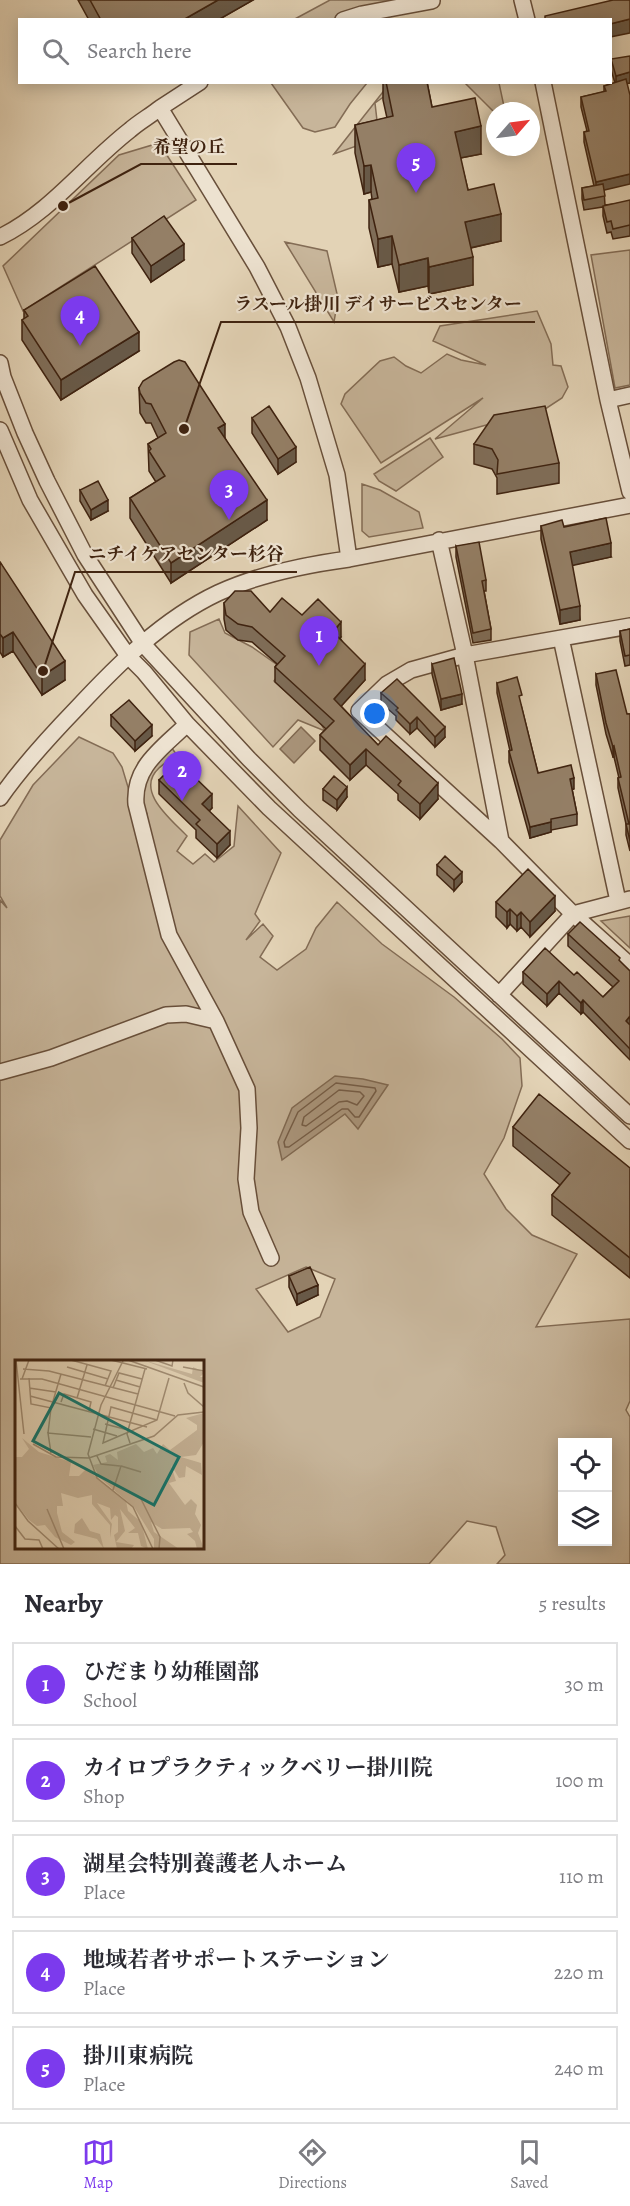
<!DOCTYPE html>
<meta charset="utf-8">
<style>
:root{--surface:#fff;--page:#f7f7f7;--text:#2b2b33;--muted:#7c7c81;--line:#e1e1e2;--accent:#7c3aed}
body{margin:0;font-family:Alegreya,"Noto Serif JP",serif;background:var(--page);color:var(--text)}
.controls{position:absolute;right:18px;bottom:18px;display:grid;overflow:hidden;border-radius:0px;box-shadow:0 3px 15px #0003}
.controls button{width:54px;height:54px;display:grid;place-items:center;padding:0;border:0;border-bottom:2px solid var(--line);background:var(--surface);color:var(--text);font:30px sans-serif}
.compass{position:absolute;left:486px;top:102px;width:54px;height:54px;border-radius:50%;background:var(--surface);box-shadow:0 3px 15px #0003;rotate:62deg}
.you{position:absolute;left:375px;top:714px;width:21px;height:21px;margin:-15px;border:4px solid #fff;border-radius:50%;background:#1a73e8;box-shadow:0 0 0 9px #1a73e833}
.badge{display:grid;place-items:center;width:39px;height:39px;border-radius:50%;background:var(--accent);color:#fff;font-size:20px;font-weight:700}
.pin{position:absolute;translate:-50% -50px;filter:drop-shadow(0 2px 3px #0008)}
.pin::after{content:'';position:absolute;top:32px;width:21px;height:18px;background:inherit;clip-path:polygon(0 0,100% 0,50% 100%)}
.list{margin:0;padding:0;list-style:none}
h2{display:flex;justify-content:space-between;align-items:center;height:78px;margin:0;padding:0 24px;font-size:26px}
h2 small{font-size:20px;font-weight:400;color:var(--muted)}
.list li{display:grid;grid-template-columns:39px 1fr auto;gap:18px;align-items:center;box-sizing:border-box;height:84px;margin:0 12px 12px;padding:0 12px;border:2px solid var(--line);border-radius:0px}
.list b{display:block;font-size:22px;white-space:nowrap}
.list p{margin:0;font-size:20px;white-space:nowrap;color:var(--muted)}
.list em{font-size:20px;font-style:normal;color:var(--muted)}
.icon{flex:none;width:33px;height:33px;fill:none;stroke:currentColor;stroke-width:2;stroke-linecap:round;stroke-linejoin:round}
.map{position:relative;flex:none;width:630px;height:1564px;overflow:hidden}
.search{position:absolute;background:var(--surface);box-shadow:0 3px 15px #0003;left:18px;right:18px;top:18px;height:66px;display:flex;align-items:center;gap:15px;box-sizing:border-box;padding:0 21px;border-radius:0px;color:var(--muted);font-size:22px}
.sheet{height:558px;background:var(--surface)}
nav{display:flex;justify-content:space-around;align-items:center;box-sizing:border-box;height:84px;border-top:2px solid var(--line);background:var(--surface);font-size:16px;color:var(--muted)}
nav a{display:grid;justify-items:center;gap:3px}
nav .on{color:var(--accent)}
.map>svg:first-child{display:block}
.green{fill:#c7b59a;stroke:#836c55;stroke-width:1.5;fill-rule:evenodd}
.water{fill:#ab977e;stroke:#806952;stroke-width:1.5}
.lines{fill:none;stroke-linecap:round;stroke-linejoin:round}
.shore{stroke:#755d47;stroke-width:1.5}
.minor-casing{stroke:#684f3a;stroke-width:18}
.minor{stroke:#ede2d0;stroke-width:15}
.wall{fill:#7f6d58;stroke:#3f2310;stroke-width:1.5}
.shaded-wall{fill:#685947;stroke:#3f2310;stroke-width:1.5}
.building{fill:#947f66;stroke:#3f2310;stroke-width:1.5}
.inset-road{fill:none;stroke:#a18d74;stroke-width:1.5}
.view{fill:#0f766e;fill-opacity:0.15;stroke:#0f766e;stroke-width:3}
.inset-edge{fill:none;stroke:#3f2310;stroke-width:3}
.leader{fill:none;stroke:#3f2310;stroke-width:2}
.callout-dot{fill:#3f2310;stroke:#ede2d0;stroke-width:2}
.callout-label{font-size:18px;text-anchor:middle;font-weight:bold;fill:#3f2310;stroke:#ede2d0;stroke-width:4.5;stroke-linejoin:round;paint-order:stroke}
</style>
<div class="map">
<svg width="630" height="1564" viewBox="0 0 630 1564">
<rect width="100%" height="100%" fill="#e3d3b6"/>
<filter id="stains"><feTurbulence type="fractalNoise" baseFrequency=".00333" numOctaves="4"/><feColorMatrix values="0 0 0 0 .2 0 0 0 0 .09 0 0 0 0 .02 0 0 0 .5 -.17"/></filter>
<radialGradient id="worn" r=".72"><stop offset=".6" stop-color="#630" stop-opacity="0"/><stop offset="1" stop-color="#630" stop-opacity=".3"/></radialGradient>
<!-- green -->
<path class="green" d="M330,0H412L348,19L293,20Z
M271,83H367L350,104L335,127L315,132L303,128Z
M390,83H403L375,103L379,138L334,154Z
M465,83H499L505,111H495V113Z
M159,143L196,200L23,311L3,266L119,155Z
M285,242L327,251L338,298L334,322Z
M630,250V385L615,388L591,255Z
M537,311L551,344L553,365L561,366L568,387L562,398L533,417L501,421L435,439L483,398L381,463L341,404L345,394L380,361L394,357L406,366L421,373L447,354L461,360L486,365L433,341L440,326Z
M430,438L443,457L396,491L379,481L374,474Z
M362,484L380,490L419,512L423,528L369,537L362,531Z
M219,619L225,633L252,647L283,669L274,681L321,724L325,731L298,720L273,747L189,655L190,632Z
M79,737L113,753L122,767L151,864L147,814L139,795V777L171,747L179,758C169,759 166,762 159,768C134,791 172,820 187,836L177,851L193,864L205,854L214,862L234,846L238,806L281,853L255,914L260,921L246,940L263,924L273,936L260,957L277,970L306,949L316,928L337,902L382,944L454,997L502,1039L520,1058L522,1086L504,1138L484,1174L506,1209L532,1235L577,1254L536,1327L630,1319V1401L626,1410L630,1417V1564H497L505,1555L496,1527L467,1521L429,1564H0V900L7,908L0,896V840L33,785ZM306,1267L335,1279L320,1317L288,1332L256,1289ZM16,1362H202V1548H16ZM562,1442H608V1542H562Z
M630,916V948L601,921Z"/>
<!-- water -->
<path class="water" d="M301,727L315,741L294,763L280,749Z
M335,1076L363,1079L388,1085L358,1129L345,1114L282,1160L278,1142L292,1108Z"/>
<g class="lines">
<!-- shore -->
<path class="shore" d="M336,1083L375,1088L376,1091L359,1117H355L348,1109H342L289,1147H285L284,1142L298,1112Z
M339,1090L360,1092L364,1096L357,1105L347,1101L339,1102L306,1126L302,1125L304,1117Z"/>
<!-- minor casing -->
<g class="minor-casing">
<path id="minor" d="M522,0L527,20
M343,20L362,14L432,1
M543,82L608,400L630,492
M160,108L200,82
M0,237C51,212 85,165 130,130C139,122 150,116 160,108L257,267L288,327L308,378L337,475L349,559
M0,363L3,377L25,433L47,481L85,555L143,644L249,759L300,810L630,1116
M608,400L630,395
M0,430L30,500L85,595L128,656L144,672L187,724L269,808L630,1141
M439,540L465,655L501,841
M630,626L465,655L411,670L387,684L359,711L501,841L573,914L630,965
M561,638L618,901
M187,724C163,748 133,766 136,804L169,935L216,1021
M0,798C23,765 50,736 77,708C118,664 163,619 218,593C259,574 304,565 349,559L630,505
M499,995L573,914L630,899
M0,1072L51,1058L166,1015L186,1014L216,1021L247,1089L249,1128L246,1179L251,1212L271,1258"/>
</g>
<!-- minor -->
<use href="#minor" class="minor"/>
</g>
<!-- wall -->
<path class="wall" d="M78,0H253L218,20H89Z
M611,59L630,83H627L604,190L605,205L630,202V236L613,239L611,232L607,233L603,216V207L584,210L582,199V188L594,186L584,142V132L587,131L581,107V97L604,92V86L615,83L611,70Z
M383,82H427L432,107L481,154L460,158L468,190L501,241L471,248L473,285L429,294L428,286L399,292L392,264L378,267L369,228V200L372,199L371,192L364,194L355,153V125L387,118L383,100Z
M132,238L184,260L151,282L132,253Z
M24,310L139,351L61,400L22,340V320L24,319Z
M139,388L225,438L267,520L171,583L130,518V498L156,482L149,471L148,444L158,438L151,423H146L140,413Z
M252,418L296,462L278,474L252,433Z
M474,444L559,463V483L497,494V478L492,469L474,464Z
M80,490L108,511L91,520L80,501Z
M541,526L564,527L611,557L572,565L580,620L560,624L541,539Z
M456,546L486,580V591H484L491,629V640L473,643L456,557Z
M0,562L65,680L42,695L13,651L3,657L0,652Z
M224,603L270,612L302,615L341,637L340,638L365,680L341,706L378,745L438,799L420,819L398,800V794L366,765L350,780L320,750V735L326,729L275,682V667L277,664L252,642L238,640L226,630L224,619Z
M630,629V665L625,666L620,641V631Z
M432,664L462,704L441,710L432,674Z
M596,674L627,714H630V851L626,835V824L618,788V778H619L614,757H613L606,734L596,685Z
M497,683L521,705L538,773L574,789H572L577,814V825L551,830V832L530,838L509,762V751H510L497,693Z
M381,693L445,737L435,747L417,728L410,734L396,720V716L381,703Z
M111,715L152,736L135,751L111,726Z
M159,780L212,808L209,811L230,845L217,858L196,838V830L159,794Z
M323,789L347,797L337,810L323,800Z
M437,865L462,882L454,891L437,875Z
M496,902L555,911L530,937L521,927L517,931L510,924L507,928L496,917Z
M568,934L620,962L630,971V1060L583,1012L581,1014L559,993L547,1006L523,984V972L574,975L603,997L613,987L568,946Z
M513,1127L630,1168V1278L552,1215V1195L560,1185L513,1146Z
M289,1276L318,1295L297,1305L289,1287Z"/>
<!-- shaded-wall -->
<path class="shaded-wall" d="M218,0H253L218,20H183Z
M630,19V33L610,37V24Z
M630,72V83L616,86V76Z
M481,126V154L455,159V132Z
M371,165V192L364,194V166Z
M630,174V184L596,192V182Z
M501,214V241L465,249V222Z
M392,236V264L378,267V239Z
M184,244V260L151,282V266Z
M473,257V285L429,294V267Z
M428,258V286L399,292V265Z
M139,332V351L61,400V380Z
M225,424V444L218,428Z
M296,447V462L278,474V459Z
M108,500V511L91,520V510Z
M267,500V520L171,583V563Z
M611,543V557L570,566V552Z
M580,606V620L560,624V610Z
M341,622V637L333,647V632Z
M13,632V651L3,657V638Z
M65,661V680L42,695V676Z
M365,664V680L334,714V699Z
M462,694V704L441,710V699Z
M417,717V728L410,734V724Z
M152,725V736L135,751V741Z
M445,727V737L435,747V737Z
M614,746V757H613V747Z
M366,749V765L350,780V765Z
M574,778V789L570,790V779Z
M438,783V799L420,819V804Z
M347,787V797L337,810V800Z
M212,794V808L202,818V804Z
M551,822V832L530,838V827Z
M230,831V845L217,858V844Z
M462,872V882L454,891V880Z
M555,896V911L530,937V922Z
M510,909V924L507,928V912Z
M521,912V927L517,931V916Z
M559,981V993L547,1006V994Z
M583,1000V1012L581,1014V1003Z
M630,1016V1027L626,1021Z
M318,1285V1295L297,1305V1294Z"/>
<!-- building -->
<path class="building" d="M90,0H218L183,20H101Z
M613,0H630V19L610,24V20H545V16Z
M630,56V72L616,76L611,59Z
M626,79L630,95V174L596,182L584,132L589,131L581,97L606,91L604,86Z
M386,82H427L432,107L475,98L481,126L455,132L468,190L494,184L501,214L465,222L473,257L429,267L428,258L399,265L392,236L378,239L369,200L378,198L371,165L364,166L355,125L393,116Z
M603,184L605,196L584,200L582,188Z
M630,200V225L613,229L611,221L607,222L603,206Z
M164,216L184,244L151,266L132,238Z
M95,266L139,332L61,380L22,320L28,316L24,310Z
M179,360L185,362L225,424L218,428L267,500L171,563L130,498L165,476L149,451L151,449L148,444L166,433L151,404L146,403L140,393L139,388L143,381L174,362Z
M269,406L296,447L278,459L252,418Z
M545,406L559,463L497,474L498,460L492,449L474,444L494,415Z
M98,481L108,500L91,510L80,490Z
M606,518L611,543L570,552L580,606L560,610L541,526L562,520L564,527Z
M479,542L486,580L482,581L491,629L473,633L456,546Z
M0,562L65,661L42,676L13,632L3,638L0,634Z
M235,591H251L270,612L282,598L302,615L318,599L341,622L333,632L365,664L334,699L378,745L386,736L438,783L420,804L398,785L401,781L366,749L350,765L320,735L334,721L275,667L285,656L252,627L238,624L226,615L224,603Z
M630,629V655L625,656L620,631Z
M454,658L462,694L441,699L432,664Z
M616,670L627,714H630V841L626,824H629L618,778L621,777L614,746L613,747L606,723L596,674Z
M517,677L522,695L519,696L538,773L571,765L574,778L570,779L577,814L551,819V822L530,827L509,751L512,750L497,683Z
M397,679L445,727L435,737L417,717L410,724L396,710L398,708L381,693Z
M129,700L152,725L135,741L111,715Z
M178,761L212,794L202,804L230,831L217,844L196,824L200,820L159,780Z
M334,776L347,787L337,800L323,789Z
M445,856L462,872L454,880L437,865Z
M528,869L555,896L530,922L521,912L517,916L510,909L507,912L496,902Z
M580,922L620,958L619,960L630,971V1016L626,1021L630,1025V1049L583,1000L581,1003L559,981L547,994L523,972L545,948L574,975L577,972L603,997L619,981L568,934Z
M539,1094L630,1168V1258L552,1195L570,1173L513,1127Z
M310,1267L318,1285L297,1294L289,1276Z"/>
<!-- overview -->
<g transform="translate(15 1360)">
<rect width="189" height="189" fill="#e3d3b6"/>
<path d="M128,0L177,14L178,7L182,9L189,13L185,17H189V23ZM189,53V82L181,95L166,97L186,103L187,115L171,106L170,117L164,118L156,105L161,121L154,123L170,145L176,139L182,145L180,154L186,165L183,173L189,189H182L180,181L172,174L178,172L175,168L147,169L136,162L139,172L164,189H139V179L119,147L85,118L78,105L92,102L90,96L95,94L103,100L102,92L121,84L129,92L138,88L142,94L148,84L155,90L182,70V65L171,58ZM7,78L24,92L56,102L54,116H64L71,109L111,141L113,151L126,162L133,189L126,186L123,173H113L120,168L105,149L110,171L101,182L119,185L116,189H102L99,175L103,172V157L100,155L96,160L95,148L82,143L97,164L95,178V165L77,144V135L63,138L46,133L48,146H42V153L47,172L60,182L56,185L40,177L30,165L22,166L14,160L0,142V97H7L14,89ZM67,158L75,171L85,174L89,189L82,179L59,173L60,164Z" fill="#c7b59a"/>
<path class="inset-road" d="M1,0L9,74M56,0L96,11L90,26M96,0L132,9M113,0L189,27M140,0L157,6L158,0M108,1L86,45L73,94L82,118L118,147L138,189M52,7L93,19M168,7L189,11M8,9L34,11L123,34M14,18L16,44L36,48L46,14M5,19H27L160,56M7,19L14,0M101,20L125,27M169,23L173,33L189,47M14,28L41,32M98,28L104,13L127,19M15,36L132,67M62,38L72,5M46,42L49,34L76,42L74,51M142,60L96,47L88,83L142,60L154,18M90,64L113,70M78,69L102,76M33,73L36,48M115,83L112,74L130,9M18,84L41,97L74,98L139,76L163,55L189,52M36,93L33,73L76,77M82,96L86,104L105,106M98,130L106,106L126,112M126,139L145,177L144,189M0,143L13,161L44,189M32,149L49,189M0,166L10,179L24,180L28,189"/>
<path class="view" d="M44,33L164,97L139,145L18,81Z"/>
<rect width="189" height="189" class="inset-edge"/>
</g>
<!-- callouts -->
<path class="leader" d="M63 206L141 164H237M184 429L221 322H535M43 671L75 572H297"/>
<g class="callout-dot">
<circle cx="63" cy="206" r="6"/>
<circle cx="184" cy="429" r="6"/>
<circle cx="43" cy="671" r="6"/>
</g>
<g class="callout-label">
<text x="189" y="153">希望の丘</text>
<text x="378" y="310">ラスール掛川 デイサービスセンター</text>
<text x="186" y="560">ニチイケアセンター杉谷</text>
</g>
<rect width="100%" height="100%" filter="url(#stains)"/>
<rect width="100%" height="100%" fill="url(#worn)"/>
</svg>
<div class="controls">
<button><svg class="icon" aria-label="locate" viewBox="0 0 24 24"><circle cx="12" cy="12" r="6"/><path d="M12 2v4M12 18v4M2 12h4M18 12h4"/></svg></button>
<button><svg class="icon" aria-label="layers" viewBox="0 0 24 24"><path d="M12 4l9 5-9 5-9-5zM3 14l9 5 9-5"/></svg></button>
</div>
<svg class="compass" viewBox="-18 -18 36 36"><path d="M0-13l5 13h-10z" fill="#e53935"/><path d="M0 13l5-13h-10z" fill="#7c7c81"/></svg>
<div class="you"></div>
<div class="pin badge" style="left:319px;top:666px">1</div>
<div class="pin badge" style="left:182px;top:801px">2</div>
<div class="pin badge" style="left:229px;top:520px">3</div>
<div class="pin badge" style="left:80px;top:346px">4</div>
<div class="pin badge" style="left:416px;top:193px">5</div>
<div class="search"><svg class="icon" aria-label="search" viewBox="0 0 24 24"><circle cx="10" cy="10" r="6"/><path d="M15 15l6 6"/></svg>Search here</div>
</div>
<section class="sheet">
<h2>Nearby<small>5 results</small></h2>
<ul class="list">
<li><span class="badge">1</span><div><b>ひだまり幼稚園部</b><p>School</p></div><em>30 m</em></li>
<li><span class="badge">2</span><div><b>カイロプラクティックベリー掛川院</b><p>Shop</p></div><em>100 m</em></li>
<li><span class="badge">3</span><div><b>湖星会特別養護老人ホーム</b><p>Place</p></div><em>110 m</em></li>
<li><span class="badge">4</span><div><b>地域若者サポートステーション</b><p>Place</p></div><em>220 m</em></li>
<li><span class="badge">5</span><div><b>掛川東病院</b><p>Place</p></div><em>240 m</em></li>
</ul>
</section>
<nav>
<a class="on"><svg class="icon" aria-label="map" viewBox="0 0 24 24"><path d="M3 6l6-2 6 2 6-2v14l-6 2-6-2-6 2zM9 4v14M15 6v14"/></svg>Map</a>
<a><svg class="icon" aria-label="directions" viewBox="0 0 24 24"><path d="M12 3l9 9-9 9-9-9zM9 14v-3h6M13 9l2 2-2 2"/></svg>Directions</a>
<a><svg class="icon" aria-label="saved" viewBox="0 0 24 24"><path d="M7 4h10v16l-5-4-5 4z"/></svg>Saved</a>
</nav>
